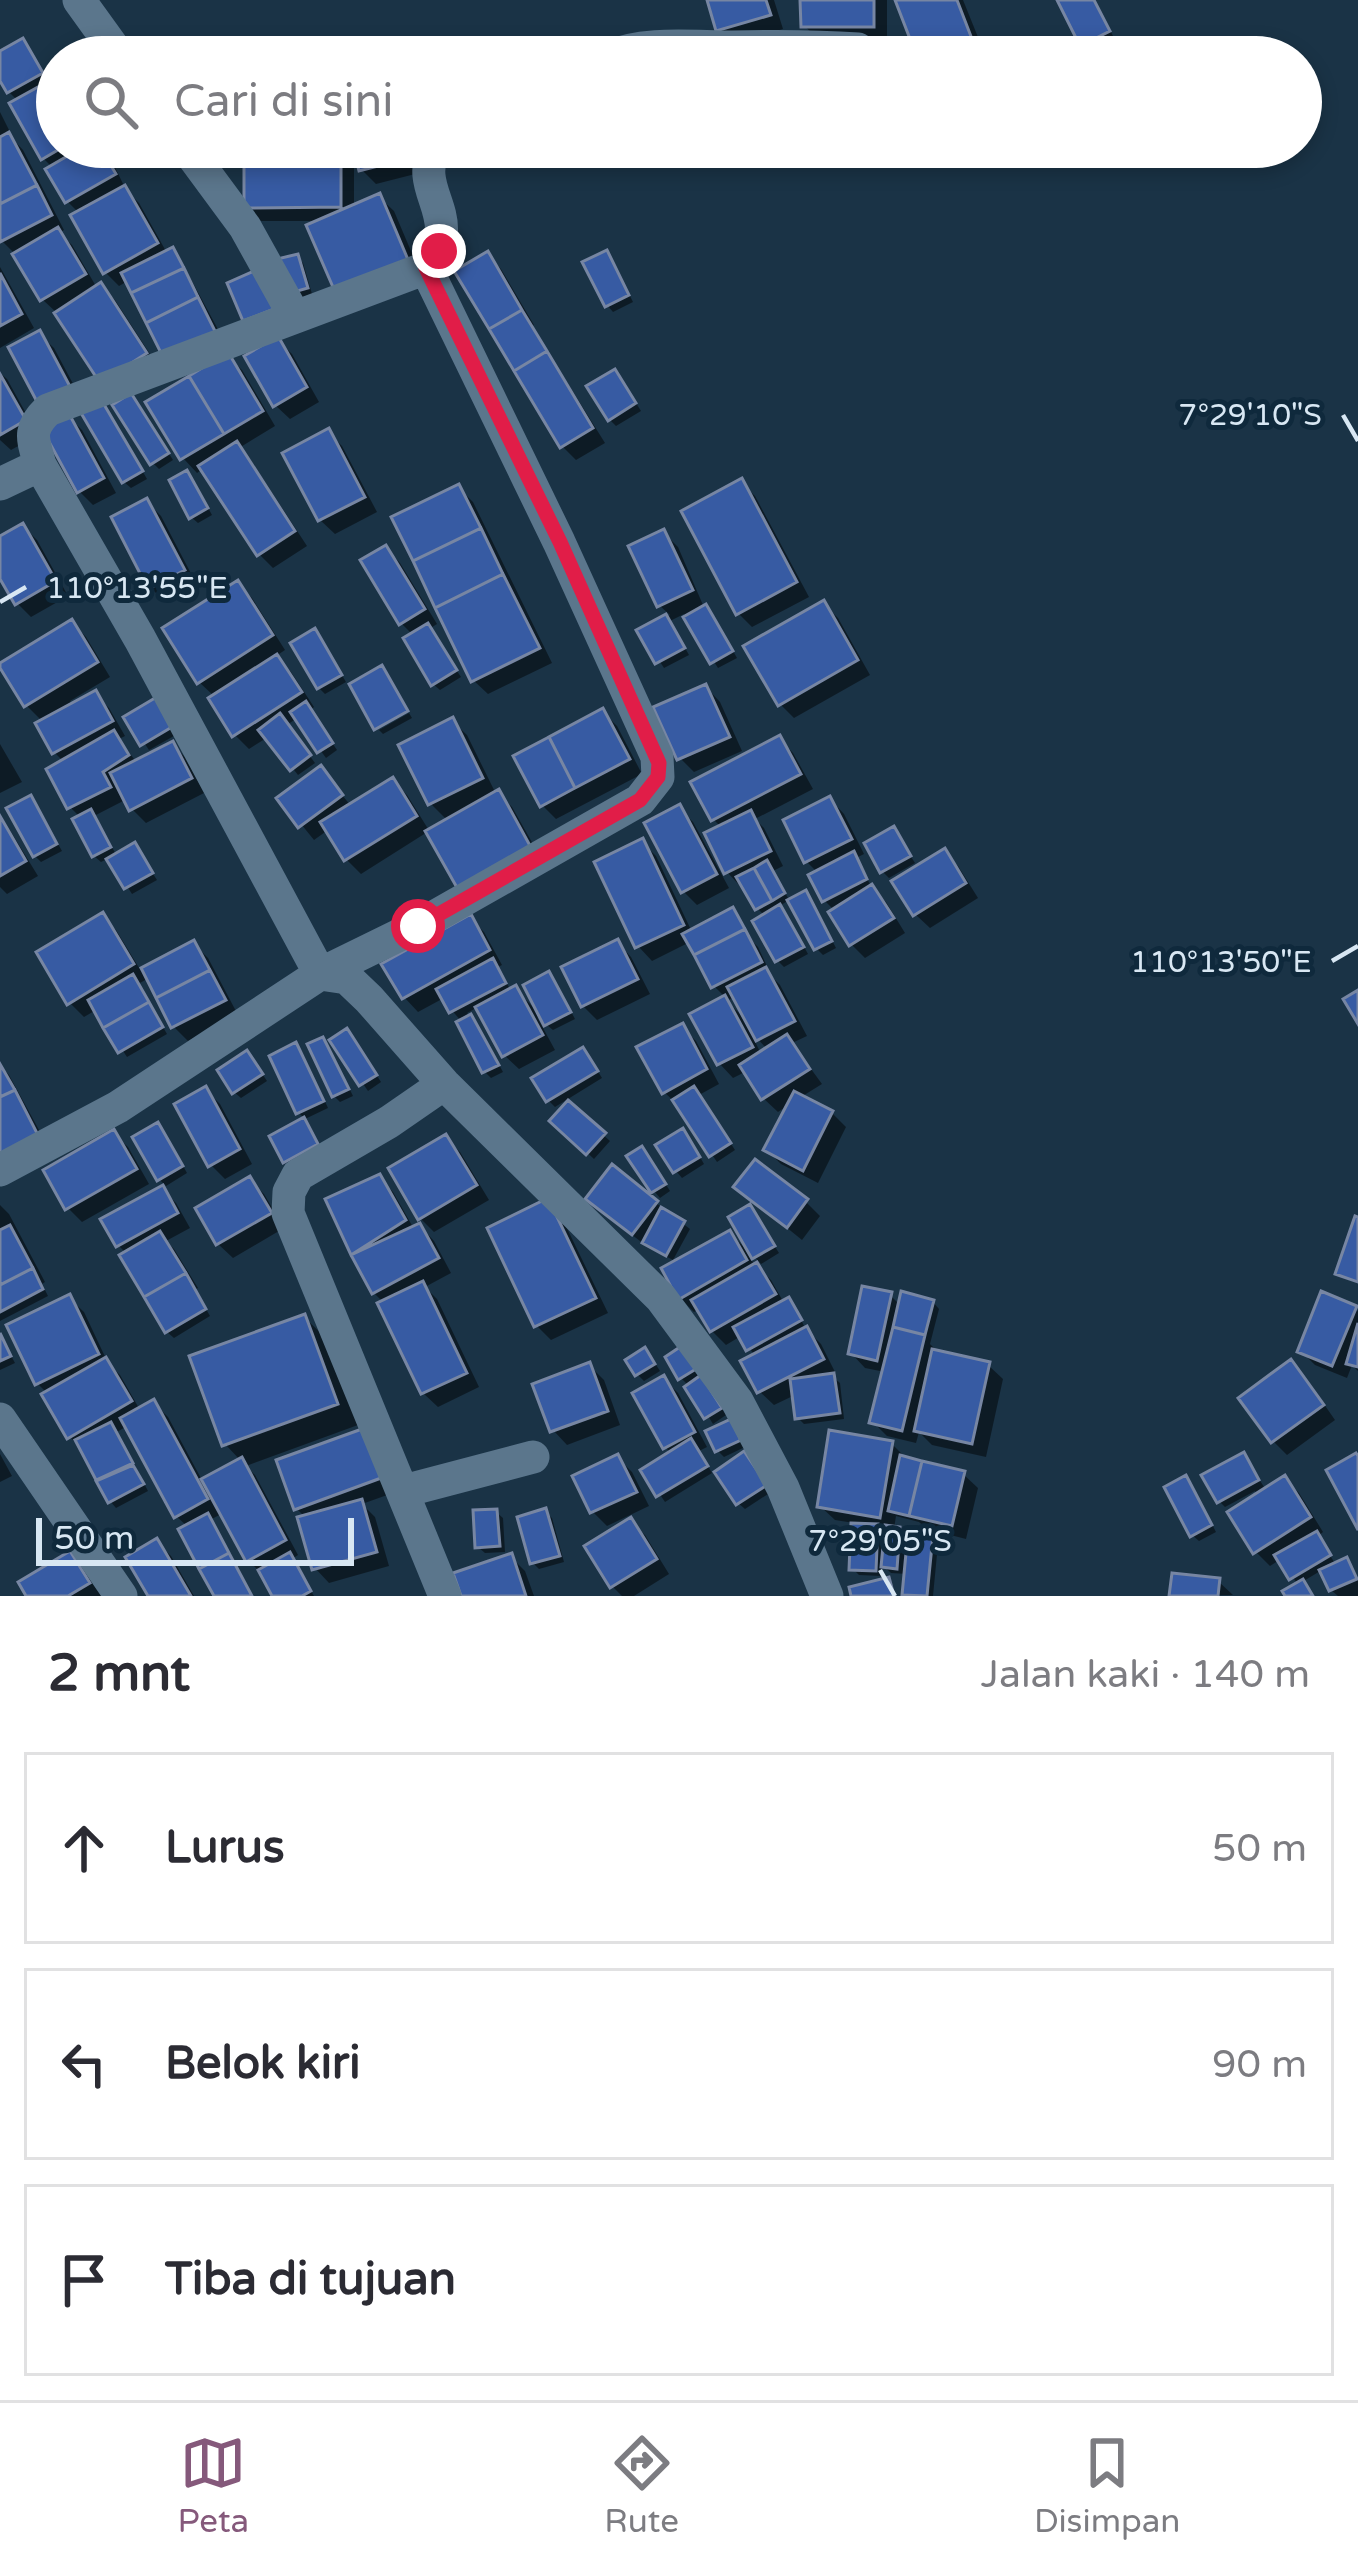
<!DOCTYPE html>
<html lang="id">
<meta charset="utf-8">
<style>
:root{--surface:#fff;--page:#f2f2f3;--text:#2b2b33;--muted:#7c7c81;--line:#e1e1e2;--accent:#85597b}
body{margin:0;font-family:"Varela Round",sans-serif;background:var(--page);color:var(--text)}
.scale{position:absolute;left:36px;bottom:30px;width:318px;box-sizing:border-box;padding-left:12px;border:6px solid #d8e7f3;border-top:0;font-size:33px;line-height:42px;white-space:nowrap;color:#d8e7f3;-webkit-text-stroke:9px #0f293c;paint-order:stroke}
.stop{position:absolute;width:36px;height:36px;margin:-27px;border:9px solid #e11d48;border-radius:50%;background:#fff}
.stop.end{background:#e11d48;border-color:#fff;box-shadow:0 3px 12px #0008}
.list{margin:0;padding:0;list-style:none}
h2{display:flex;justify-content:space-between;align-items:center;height:156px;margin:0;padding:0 48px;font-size:51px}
h2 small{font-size:39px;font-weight:400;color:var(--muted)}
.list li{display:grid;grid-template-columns:78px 1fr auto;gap:36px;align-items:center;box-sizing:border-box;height:192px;margin:0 24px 24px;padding:0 24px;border:3px solid var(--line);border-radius:0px}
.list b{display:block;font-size:45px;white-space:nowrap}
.list em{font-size:39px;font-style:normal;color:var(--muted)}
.icon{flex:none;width:66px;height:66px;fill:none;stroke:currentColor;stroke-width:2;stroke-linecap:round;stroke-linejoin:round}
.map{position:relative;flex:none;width:1358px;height:1596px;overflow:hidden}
.search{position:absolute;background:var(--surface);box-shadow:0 6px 18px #0003;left:36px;right:36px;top:36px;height:132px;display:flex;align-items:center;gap:30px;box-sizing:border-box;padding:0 42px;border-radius:66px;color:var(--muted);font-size:45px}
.sheet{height:804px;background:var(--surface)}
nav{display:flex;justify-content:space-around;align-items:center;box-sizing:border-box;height:168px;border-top:3px solid var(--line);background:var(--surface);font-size:33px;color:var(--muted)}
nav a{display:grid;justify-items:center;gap:6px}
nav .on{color:var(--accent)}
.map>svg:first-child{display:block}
.shadow{fill:#0007;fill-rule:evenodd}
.building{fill:#375ba3;stroke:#7786a3;stroke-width:3}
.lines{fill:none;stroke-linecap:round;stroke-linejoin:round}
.minor{stroke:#5b768c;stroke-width:33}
.route{stroke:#e11d48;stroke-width:15}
.ticks{fill:none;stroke:#d8e7f3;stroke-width:4.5}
.ticks-label{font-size:30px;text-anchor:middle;fill:#d8e7f3;stroke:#0f293c;stroke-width:10;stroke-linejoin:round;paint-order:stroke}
</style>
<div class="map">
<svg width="1358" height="1596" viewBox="0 0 1358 1596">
<rect width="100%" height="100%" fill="#1a3346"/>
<!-- shadow -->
<path class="shadow" d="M710,0H774L783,29L733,44L719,29Z
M803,0H887V40H818L804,25Z
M898,0H963L986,57H920Z
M1060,0H1095L1114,38L1089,50L1083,44Z
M23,41L47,80L34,88L57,114V147H75L79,153L89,147H99L110,157L126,190L139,203L167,253L173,250L179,257L228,348L128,281L119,286L105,272L80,214L68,202L49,170L53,168L43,158L19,102L9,92L0,75V54Z
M0,112L9,130L6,132L23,150L64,230L59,233L72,245L97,288L101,286L115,300L159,368L116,396L57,313L43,300L16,255L0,239Z
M356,147H417L423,172L376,184L362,170Z
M340,152L354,167V208L379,197L394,211L422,277L323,221H261L247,207Z
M606,254L612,260L633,302L613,312L607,305Z
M487,255L501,269L534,325L532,326L605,443L576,460L562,446Z
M297,257L303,263L312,294L296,299Z
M0,267L34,328L0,348Z
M39,334L54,348L88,412L108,411L147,479L131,488L124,482L84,412L71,419L82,430L116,493L93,505L79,491Z
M278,340L292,354L319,402L290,419L275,405Z
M227,356L242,370L275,426L239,448L250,459L307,546L273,568L259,554L203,469L197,473L183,458L149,403Z
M0,373L7,379L38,435L11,450L0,440Z
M621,379L641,411L616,426L610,420Z
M137,403L173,460L159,469L153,463Z
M328,432L342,446L377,512L335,534L320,520Z
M187,474L193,480L212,515L198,523L191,517Z
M741,482L755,496L809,597L752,627L738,613Z
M459,488L473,502L552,663L488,694L473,680Z
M147,502L161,516L197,585L164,601L150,587Z
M23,526L37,540L68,596L31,617L17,603L0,573V539Z
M664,533L678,547L703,605L712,614L737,658L718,668L684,614L670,621L689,655L664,668L640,631L670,615L659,605Z
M386,548L400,563L437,624L429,629L461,677L440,690L433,684L413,635L401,623Z
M238,584L252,598L285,650L276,656L291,672L314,707L310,710L337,750L326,758L297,718L287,725L315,763L298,775L268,737L249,749L235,735L215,697L199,682Z
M823,603L838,618L870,675L794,718L780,704Z
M72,622L86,637L110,677L70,701L73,706L95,694L109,708L125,736L119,739L137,763L173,745L187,759L204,793L146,823L132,809L127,799L94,816L117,856L135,846L157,880L132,894L109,858L101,862L94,856L81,818L70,807L64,762L55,753L39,724L43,722L26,705Z
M320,638L346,682L325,694L319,688Z
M706,687L720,702L742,751L694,772L680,758Z
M603,712L617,726L642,774L556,819L542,805Z
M409,713L412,718L383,734L379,730Z
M127,718L181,732L149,750Z
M452,721L467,735L496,794L498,793L512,807L546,867L477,906L463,891L429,831L361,874L346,859L328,830L314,840L280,798L321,769L351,806L393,781L407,795L430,832L448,821L431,804L402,746Z
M779,738L793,753L813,789L755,819L764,828L783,866L773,871L789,900L778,907L786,914L808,954L784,967L778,961L765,916L757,908L744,885L741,887L727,872L722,828L713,819Z
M0,744L22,782L0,793Z
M30,798L36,805L62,851L41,862L35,856Z
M830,799L844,814L864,854L856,858L872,888L886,902L905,933L865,958L851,944L835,911L824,900L818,873L807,862L787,821Z
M679,808L693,822L729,888L697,905L683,891Z
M0,814L38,876L7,894L0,887Z
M894,830L915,863L889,878L883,872Z
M642,842L656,856L692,932L732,911L739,917L750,939L758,947L772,977L780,985L807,1036L792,1043L822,1084L801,1097L832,1113L846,1127L818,1183L781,1164L767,1150L790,1104L778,1112L763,1098L747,1071L733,1078L719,1063L726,998L714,986L690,942L652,961L638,946ZM736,996L748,1022L727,1001ZM750,1031L768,1050L761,1054Z
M944,852L958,866L978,898L930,928L915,914Z
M805,893L811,900L836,948L823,955L816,948Z
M102,916L116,930L141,971L194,944L208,958L238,1015L188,1041L174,1027L149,978L138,984L167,1034L127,1057L96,1010L84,1017L70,1003Z
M470,918L484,932L502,965L498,967L511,991L515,989L539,1013L549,975L555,981L575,1019L553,1030L537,1017L555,1050L519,1069L504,1055L478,1007L467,1013L477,1024L503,1072L491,1078L484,1071L462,1022L442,999L418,1012L404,997Z
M617,942L631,957L650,994L597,1020L583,1006Z
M682,1027L696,1041L719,1084L699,1095L735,1150L717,1162L679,1106L664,1092Z
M353,1038L381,1082L368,1091L333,1040Z
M323,1040L329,1047L353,1096L340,1102L334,1096Z
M296,1046L302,1052L328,1108L305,1119L298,1112Z
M589,1057L602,1078L555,1107L548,1100Z
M253,1060L267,1081L241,1098L234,1092Z
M0,1065L9,1075L51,1152L0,1168Z
M206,1090L220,1104L252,1164L225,1179L211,1165Z
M568,1104L610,1141L594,1159L553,1121Z
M164,1132L187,1173L166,1186L159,1179Z
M113,1133L128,1147L149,1184L82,1222L68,1208Z
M446,1138L460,1152L489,1200L434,1232L420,1218Z
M689,1138L704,1164L682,1178L676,1171Z
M648,1156L670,1191L660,1198L654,1191Z
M379,1177L393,1192L414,1229L420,1226L434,1241L451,1273L425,1287L437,1299L479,1387L438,1407L423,1393L384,1303L374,1293L329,1200Z
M250,1180L264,1194L284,1228L233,1258L218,1244L199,1209Z
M737,1187L806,1202L820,1216L802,1240Z
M162,1189L176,1203L190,1228L166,1241L174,1249L198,1288L195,1290L210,1316L174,1338L167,1332L127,1254L118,1245Z
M656,1203L690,1229L673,1260L648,1247L603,1213Z
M0,1205L9,1214L45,1282L42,1284L48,1296L0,1321Z
M750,1207L779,1253L761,1264L751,1253Z
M561,1216L608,1313L551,1340L537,1326L491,1229Z
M730,1233L747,1250L755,1267L761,1264L757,1266L771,1280L784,1303L789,1301L795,1307L805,1328L821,1344L836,1374L832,1376L840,1383L844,1419L804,1424L798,1418L795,1395L774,1405L759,1391L755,1356L741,1336L726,1345L712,1331L700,1309L694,1312L680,1298Z
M890,1295L901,1306L933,1302L939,1309L930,1344L938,1352L988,1365L1003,1379L986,1457L932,1445L919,1432L916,1443L887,1436L873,1422L885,1372L865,1368L851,1353Z
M69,1298L84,1312L108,1363L120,1375L140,1410L154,1403L168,1417L203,1482L241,1461L225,1444L304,1317L326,1338L358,1425L246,1466L255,1475L298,1555L292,1559L314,1596H276L262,1574L248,1560L223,1513L210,1520L252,1596H217L188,1527L176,1516L127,1426L117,1432L148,1491L116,1508L110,1501L85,1452L70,1437L48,1394L37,1383Z
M1355,1308L1358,1311V1371L1352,1365L1347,1378L1315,1365L1301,1351Z
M0,1335L15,1363L0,1370Z
M683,1349L726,1415L713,1424L690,1387L681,1378Z
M651,1357L660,1371L644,1381L637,1374Z
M1291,1363L1305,1377L1335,1420L1287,1455L1273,1441Z
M590,1366L604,1380L620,1425L567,1445L553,1430Z
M664,1379L678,1393L707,1447L699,1451L712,1473L665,1502L644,1471L672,1454L666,1448L636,1394Z
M731,1423L745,1447L724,1457L717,1450Z
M373,1429L404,1489L362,1504L375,1517L389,1566L329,1583L315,1568L306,1518L296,1508Z
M892,1444L906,1458L963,1474L978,1488L966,1539L927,1529L919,1522L896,1516L894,1529L899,1530L910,1541L932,1538L938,1544L933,1596H907L905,1594L907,1574L891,1573L882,1564L881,1576L859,1575L852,1568L854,1523L835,1520L820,1506Z
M0,1454L12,1476L0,1482Z
M744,1455L771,1492L745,1509L738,1503Z
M1244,1456L1266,1490L1285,1478L1299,1493L1323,1532L1318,1536L1336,1565L1346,1560L1353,1567L1358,1579V1596H1338L1331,1590L1322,1570L1302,1582L1313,1596H1289L1298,1585L1281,1559L1270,1566L1256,1552L1257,1496L1255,1491L1225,1507L1219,1501Z
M617,1457L632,1472L649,1506L607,1526L593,1512Z
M1185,1479L1192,1485L1216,1532L1199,1541L1192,1535Z
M496,1512L503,1518L505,1552L485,1553L478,1547Z
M545,1512L552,1518L564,1562L539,1569L533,1563Z
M630,1521L645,1535L669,1574L634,1596H622L612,1586Z
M157,1542L171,1556L194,1596H151Z
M70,1555L84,1569L97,1590L105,1586L116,1596H30Z
M511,1557L525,1571L534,1596H464Z
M1218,1581L1233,1595L1172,1596Z"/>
<!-- building -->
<path class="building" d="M707,0H766L771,15L716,31Z
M800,0H874V27H801Z
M895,0H957L977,52L963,57H917Z
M1057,0H1094L1110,31L1080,46Z
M23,38L43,73L7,93L0,81V51Z
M38,87L57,121V147H63L41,160L9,103Z
M9,132L37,185L0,204V137Z
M83,147H100L116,174L65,203L45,169Z
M353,147H408L410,158L359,171Z
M341,149V207L244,208V150Z
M37,185L52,215L0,242V204Z
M125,185L158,243L103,274L70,215Z
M380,193L409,262L336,294L306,225Z
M58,227L86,274L40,301L12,254Z
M173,247L184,268L131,293L121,273Z
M607,250L629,295L605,307L582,262Z
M488,251L522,310L489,329L454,271Z
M298,254L308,288L287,294L277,259Z
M184,268L198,297L146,323L131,293Z
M261,268L277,308L243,321L227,283Z
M0,273L22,314L0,326Z
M101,282L147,353L100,383L54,313Z
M198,297L216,333L164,359L146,323Z
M522,310L547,351L514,371L489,329Z
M40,330L75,396L43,413L8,347Z
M278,336L307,387L273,407L244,356Z
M547,351L593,428L560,448L514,371Z
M228,352L263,411L224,434L189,376Z
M615,369L636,403L608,421L586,386Z
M0,374L26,420L0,435Z
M189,376L224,434L180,460L145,402Z
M131,393L169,453L150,465L112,405Z
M102,401L143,471L122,483L81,413Z
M68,412L104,478L77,493L41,427Z
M329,428L365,497L318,521L282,453Z
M237,441L295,531L257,556L198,466Z
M187,470L208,508L189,519L169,480Z
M742,478L797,582L736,615L681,511Z
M459,484L481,528L413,561L391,517Z
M147,498L185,570L148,589L111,517Z
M23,523L56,581L15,605L0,579V536Z
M481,528L503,574L435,608L413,561Z
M664,529L693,590L657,607L628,546Z
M386,545L425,609L399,625L360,560Z
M503,574L540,648L471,682L435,608Z
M238,580L273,635L197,684L162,628Z
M824,600L858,660L778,706L743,646Z
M706,604L733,651L710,664L683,617Z
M666,614L685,648L655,664L636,630Z
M72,619L98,662L24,707L0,668V663Z
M428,623L457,670L431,686L403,638Z
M315,628L342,675L317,689L290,643Z
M277,654L302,692L232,737L208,698Z
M382,665L408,711L374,730L349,684Z
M706,684L730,737L677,760L653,707Z
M96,690L113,721L52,754L35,723Z
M160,695L177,724L140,746L123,717Z
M306,701L333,743L317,753L290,712Z
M603,708L630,759L575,788L549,737Z
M280,713L311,755L290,771L258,730Z
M453,717L483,778L428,805L398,745Z
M114,730L129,755L103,772L111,787L67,809L46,769Z
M780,735L801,774L711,821L690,782Z
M549,737L575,788L540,807L513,756Z
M173,741L192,778L129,811L110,773Z
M321,765L343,795L298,828L276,798Z
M393,777L417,816L344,861L320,822Z
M499,789L534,853L460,893L425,831Z
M31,795L57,844L33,857L6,808Z
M830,796L852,839L804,863L783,820Z
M680,804L717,874L681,893L644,823Z
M91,809L111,847L92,857L72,819Z
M751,810L771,851L724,874L704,833Z
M0,816L26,861L0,876Z
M894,826L911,856L880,873L864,843Z
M643,838L684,925L635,948L594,862Z
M135,842L153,873L124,889L106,859Z
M945,848L966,883L913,916L891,881Z
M854,851L867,879L822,902L808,875Z
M767,860L785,893L772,901L754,868Z
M754,868L772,901L755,910L736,877Z
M872,884L894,918L849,946L828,912Z
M806,890L832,941L814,950L787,900Z
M780,904L804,947L775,962L752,921Z
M733,907L745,929L694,955L682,934Z
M103,912L134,964L67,1005L36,952Z
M471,914L490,950L402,999L381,964Z
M745,929L762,962L711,988L694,955Z
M618,939L638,979L581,1007L561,967Z
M194,940L210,970L156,998L141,968Z
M493,958L506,983L449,1013L436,989Z
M766,967L795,1021L756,1041L727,987Z
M210,970L226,1000L171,1028L156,998Z
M549,971L571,1012L544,1026L523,985Z
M133,974L149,1002L103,1028L88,1000Z
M516,985L543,1035L502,1057L475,1007Z
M1358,990V1024L1343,999Z
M725,995L753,1047L717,1065L689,1014Z
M149,1002L163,1027L118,1053L103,1028Z
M471,1014L499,1065L482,1073L456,1022Z
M683,1023L707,1069L662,1094L636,1047Z
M347,1028L377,1075L359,1086L329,1040Z
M787,1034L810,1069L761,1100L739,1065Z
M323,1037L349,1089L332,1097L307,1044Z
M296,1042L324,1101L296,1114L269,1056Z
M583,1047L598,1071L546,1102L531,1078Z
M247,1050L263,1074L232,1094L217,1070Z
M0,1064L15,1090L0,1097Z
M206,1086L240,1149L208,1167L174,1104Z
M694,1086L731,1143L709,1157L672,1100Z
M15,1090L39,1137L0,1156V1097Z
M794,1091L833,1111L803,1171L763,1150Z
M568,1100L606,1133L586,1155L549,1121Z
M304,1117L318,1144L283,1163L269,1136Z
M158,1122L183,1166L157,1181L132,1137Z
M683,1128L700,1157L673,1173L655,1145Z
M114,1129L137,1169L65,1210L43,1170Z
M446,1134L477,1185L418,1220L388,1168Z
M642,1146L666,1184L651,1193L626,1156Z
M755,1159L808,1199L787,1228L733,1187Z
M612,1164L658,1201L632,1235L585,1199Z
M380,1174L406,1220L351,1255L325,1199Z
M250,1176L272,1213L216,1245L195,1208Z
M163,1185L178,1213L116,1247L100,1219Z
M548,1198L596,1298L534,1327L487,1228Z
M750,1204L775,1246L752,1259L728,1217Z
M661,1207L685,1221L666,1256L642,1243Z
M1355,1216L1358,1217V1282L1335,1274Z
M420,1223L439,1258L372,1294L351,1255Z
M10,1225L33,1268L0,1285V1230Z
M730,1230L747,1260L678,1300L661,1268Z
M160,1231L186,1273L144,1297L119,1255Z
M757,1262L776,1294L710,1332L691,1300Z
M33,1268L43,1289L0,1312V1285Z
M186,1273L206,1309L165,1333L144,1297Z
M423,1281L467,1373L421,1394L377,1303Z
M862,1286L892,1292L877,1361L848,1354Z
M901,1291L934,1300L925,1335L893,1327Z
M1321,1291L1357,1306L1332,1366L1297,1352Z
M70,1294L99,1354L35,1385L6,1325Z
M789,1297L802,1320L746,1351L733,1327Z
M305,1314L338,1404L222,1446L189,1356Z
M1358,1323V1367L1346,1364Z
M807,1326L824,1359L757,1393L740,1361Z
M893,1327L925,1335L902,1431L869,1423Z
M0,1333L11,1356L0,1361Z
M683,1345L696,1369L678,1380L665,1357Z
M645,1347L655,1364L635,1376L625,1360Z
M932,1349L990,1362L972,1444L914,1431Z
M106,1357L132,1401L67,1439L41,1394Z
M1291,1359L1324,1405L1271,1443L1238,1398Z
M590,1362L608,1411L550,1432L532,1384Z
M834,1373L840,1413L795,1419L790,1379Z
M664,1375L695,1432L663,1449L632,1393Z
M701,1375L722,1408L704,1419L684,1387Z
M154,1399L208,1499L174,1518L120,1418Z
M731,1419L741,1440L715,1452L705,1431Z
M111,1422L133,1463L96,1480L75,1440Z
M373,1425L392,1474L294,1510L276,1460Z
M829,1430L893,1441L880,1518L817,1507Z
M691,1438L708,1466L656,1497L640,1470Z
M744,1451L767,1485L736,1505L714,1472Z
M1244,1452L1259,1480L1217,1503L1201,1475Z
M1356,1453L1358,1456V1530L1326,1470Z
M618,1454L637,1492L590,1513L572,1476Z
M900,1455L922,1461L909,1516L888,1511Z
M242,1457L286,1540L246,1562L201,1479Z
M922,1461L965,1471L952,1526L909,1516Z
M133,1465L144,1484L108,1503L96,1481Z
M1186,1475L1212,1525L1190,1537L1164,1487Z
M1285,1475L1311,1517L1253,1554L1227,1512Z
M362,1499L377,1552L312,1570L297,1517Z
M546,1508L560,1556L530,1564L517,1517Z
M497,1509L500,1546L475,1548L473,1510Z
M208,1513L229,1553L199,1569L178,1529Z
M631,1517L657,1559L610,1588L584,1546Z
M851,1523L878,1524L876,1571L849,1570Z
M885,1525L900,1527L897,1569L881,1567Z
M1317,1531L1331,1555L1289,1580L1274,1555Z
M908,1532L933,1535L927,1596L902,1595Z
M157,1538L191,1596H148L125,1557Z
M70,1551L90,1583L68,1596H26L18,1582Z
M290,1552L311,1591L302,1596H272L258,1570Z
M229,1553L252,1596H214L199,1569Z
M512,1553L526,1596H461L453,1573Z
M1347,1557L1357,1579L1329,1591L1319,1570Z
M1172,1573L1220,1578L1218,1596H1169Z
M889,1577L894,1596H851L849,1587Z
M1303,1579L1313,1596H1285L1282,1591Z"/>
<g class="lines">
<!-- minor -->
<path class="minor" d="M79,0L120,57
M608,57C644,41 693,47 732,47C774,46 815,46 858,49
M186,147L245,227L295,317
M426,268L559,542L657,757L658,777L640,800L418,926L320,974L140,639L40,465C33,439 27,430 48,410L426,268C467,215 411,193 435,147
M0,484L40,465
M444,1084L389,1122L298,1175L289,1192L288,1213L445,1596
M0,1170L118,1107L320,974L347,978L369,999L444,1084L661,1298L737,1401L783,1488L827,1596
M0,1419L121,1596
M404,1491L533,1457"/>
</g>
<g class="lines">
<!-- route -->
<path class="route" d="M418,926L640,800L658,777L659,763L560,542L426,268L439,251"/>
</g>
<!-- ticks -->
<path class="ticks" d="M1343,415L1358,441M0,602L26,587M1332,961L1358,946M880,1570L895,1596"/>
<g class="ticks-label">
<text x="1250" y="425">7°29'10"S</text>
<text x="137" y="598">110°13'55"E</text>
<text x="1221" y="972">110°13'50"E</text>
<text x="880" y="1551">7°29'05"S</text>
</g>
</svg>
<div class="scale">50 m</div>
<div class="stop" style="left:418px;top:926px"></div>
<div class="stop end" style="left:439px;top:251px"></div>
<div class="search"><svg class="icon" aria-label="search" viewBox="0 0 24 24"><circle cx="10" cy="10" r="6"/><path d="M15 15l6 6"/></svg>Cari di sini</div>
</div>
<section class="sheet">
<h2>2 mnt<small>Jalan kaki · 140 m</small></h2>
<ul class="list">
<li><svg class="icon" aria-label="ahead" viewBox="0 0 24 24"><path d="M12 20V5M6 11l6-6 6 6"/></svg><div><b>Lurus</b></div><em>50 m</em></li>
<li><svg class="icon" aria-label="left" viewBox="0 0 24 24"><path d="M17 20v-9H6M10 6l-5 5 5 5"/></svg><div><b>Belok kiri</b></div><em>90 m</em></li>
<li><svg class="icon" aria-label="arrive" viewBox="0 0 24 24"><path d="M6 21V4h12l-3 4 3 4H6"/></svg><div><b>Tiba di tujuan</b></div></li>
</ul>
</section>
<nav>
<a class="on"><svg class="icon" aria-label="map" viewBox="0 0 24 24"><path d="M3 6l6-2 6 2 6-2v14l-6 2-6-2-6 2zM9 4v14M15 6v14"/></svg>Peta</a>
<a><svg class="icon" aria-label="directions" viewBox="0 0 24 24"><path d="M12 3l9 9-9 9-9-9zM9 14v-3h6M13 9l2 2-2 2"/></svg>Rute</a>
<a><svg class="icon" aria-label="saved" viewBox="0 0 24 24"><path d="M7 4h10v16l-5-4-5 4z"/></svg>Disimpan</a>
</nav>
